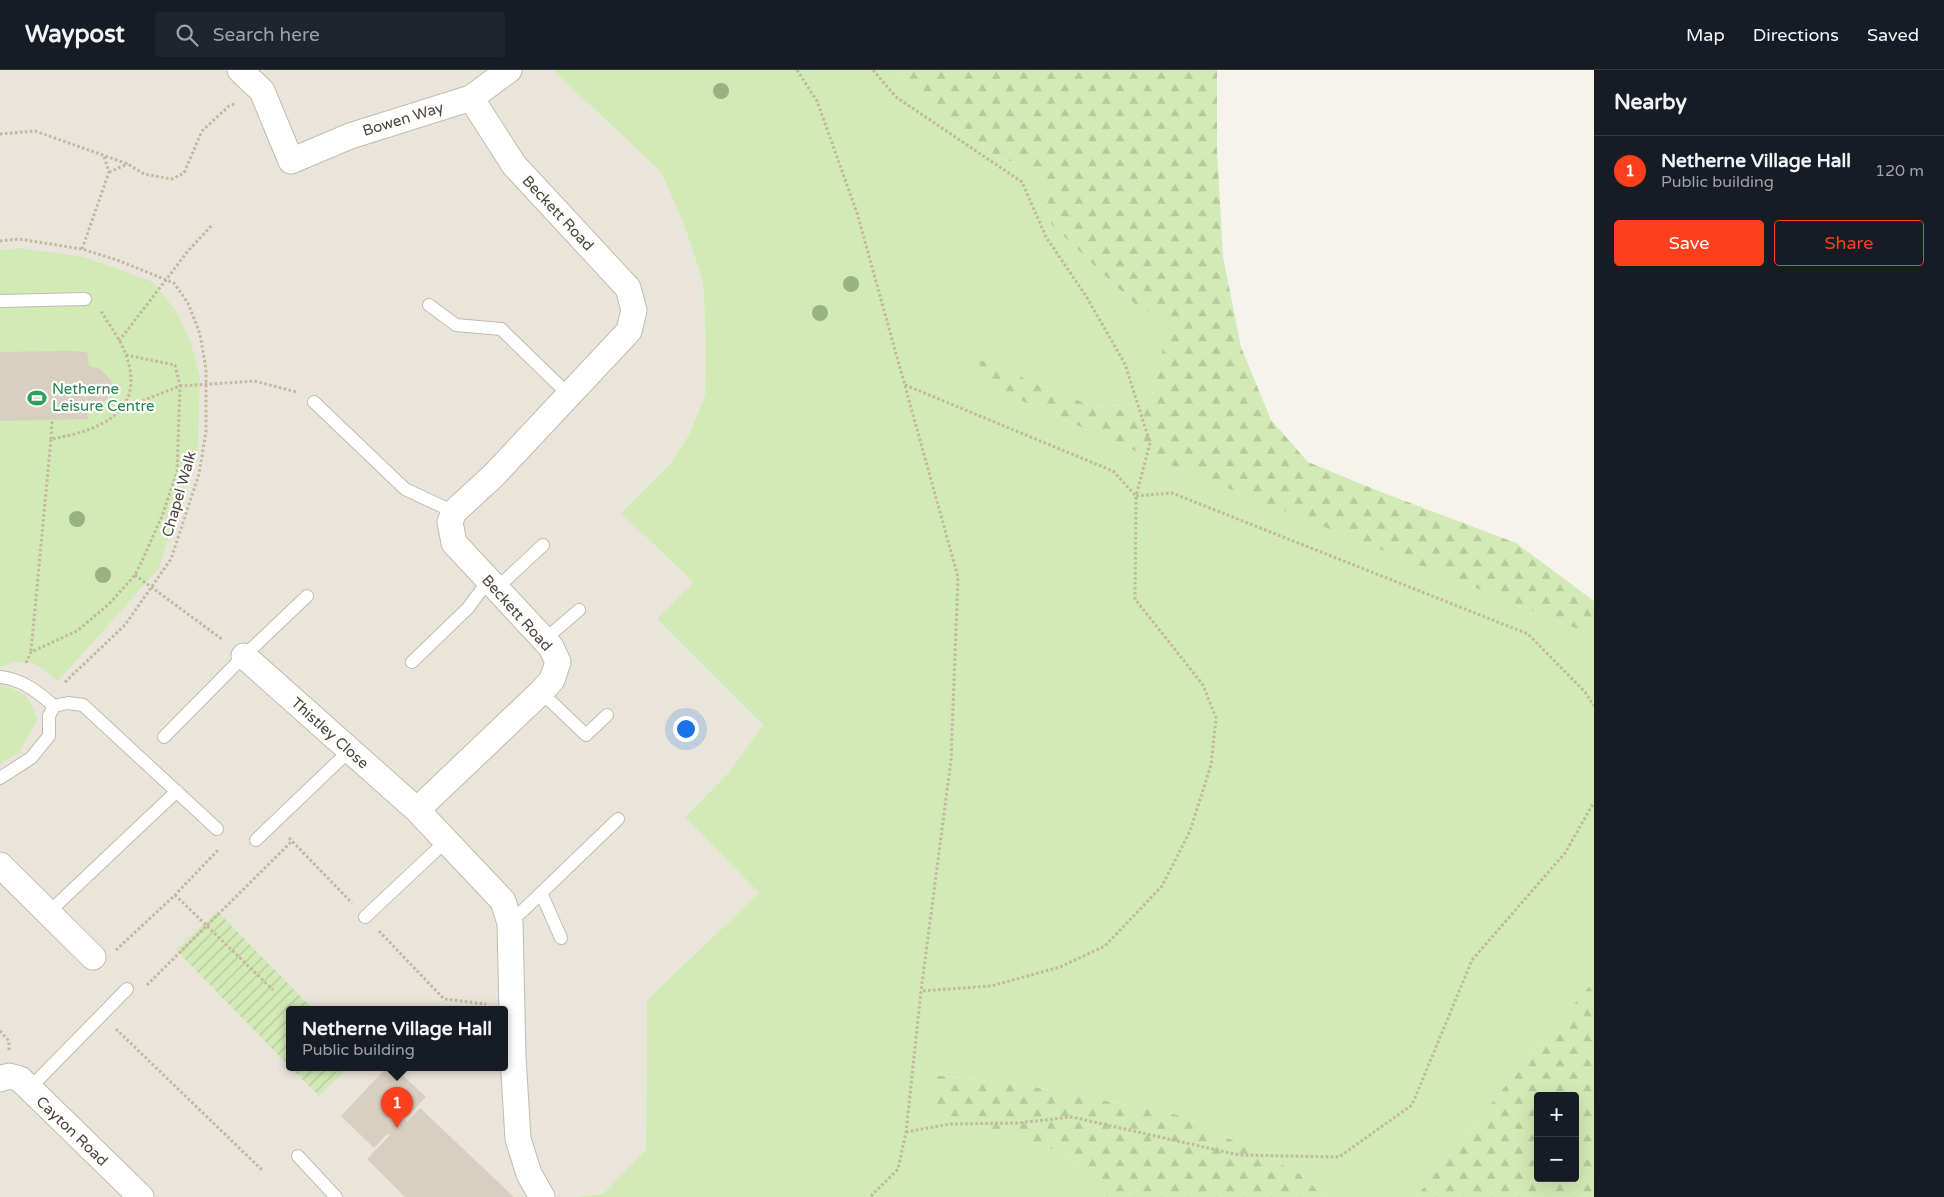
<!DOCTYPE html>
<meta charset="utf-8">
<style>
:root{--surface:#171b24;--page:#20242c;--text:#f1f3f6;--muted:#9ea1a6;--line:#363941;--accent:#fc3f1d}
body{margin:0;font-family:"Varela Round",sans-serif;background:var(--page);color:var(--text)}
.controls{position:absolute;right:15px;bottom:15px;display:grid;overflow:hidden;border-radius:5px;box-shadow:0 5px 20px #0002}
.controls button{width:45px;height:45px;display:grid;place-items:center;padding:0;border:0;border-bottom:1px solid var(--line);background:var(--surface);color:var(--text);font:25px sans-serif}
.you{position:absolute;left:685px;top:658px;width:18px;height:18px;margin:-12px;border:4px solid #fff;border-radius:50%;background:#1a73e8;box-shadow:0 0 0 8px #1a73e833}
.badge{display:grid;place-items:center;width:32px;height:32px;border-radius:50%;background:var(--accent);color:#fff;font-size:16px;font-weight:700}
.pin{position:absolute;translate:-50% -41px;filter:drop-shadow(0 1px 2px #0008)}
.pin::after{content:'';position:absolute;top:26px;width:18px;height:15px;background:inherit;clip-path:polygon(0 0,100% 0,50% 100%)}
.popup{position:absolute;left:286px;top:936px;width:222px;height:65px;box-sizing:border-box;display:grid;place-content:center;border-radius:5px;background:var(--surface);filter:drop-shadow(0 1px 4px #0005);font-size:16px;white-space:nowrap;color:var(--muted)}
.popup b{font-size:19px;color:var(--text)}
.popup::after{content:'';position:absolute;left:50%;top:100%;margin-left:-10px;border:10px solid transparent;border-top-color:var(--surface)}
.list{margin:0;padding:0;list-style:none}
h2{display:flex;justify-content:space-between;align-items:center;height:65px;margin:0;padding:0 20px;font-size:21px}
h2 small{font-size:16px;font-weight:400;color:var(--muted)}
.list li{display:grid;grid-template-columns:32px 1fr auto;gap:15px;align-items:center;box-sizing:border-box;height:70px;padding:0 20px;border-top:1px solid var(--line)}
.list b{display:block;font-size:19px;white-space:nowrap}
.list p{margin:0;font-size:16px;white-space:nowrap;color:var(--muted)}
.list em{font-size:16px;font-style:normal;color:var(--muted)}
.actions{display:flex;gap:10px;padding:15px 20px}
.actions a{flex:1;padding:11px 0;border:1px solid var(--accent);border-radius:5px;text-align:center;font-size:18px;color:var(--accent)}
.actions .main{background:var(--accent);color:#fff}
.icon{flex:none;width:28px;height:28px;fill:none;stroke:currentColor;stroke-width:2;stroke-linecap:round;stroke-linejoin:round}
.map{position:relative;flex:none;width:1594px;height:1127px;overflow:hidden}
header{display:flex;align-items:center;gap:30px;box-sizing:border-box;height:70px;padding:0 25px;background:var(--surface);border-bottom:1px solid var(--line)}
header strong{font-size:24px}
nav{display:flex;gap:28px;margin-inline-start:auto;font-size:18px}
.search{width:350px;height:45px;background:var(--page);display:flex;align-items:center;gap:12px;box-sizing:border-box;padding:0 18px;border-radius:5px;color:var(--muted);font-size:19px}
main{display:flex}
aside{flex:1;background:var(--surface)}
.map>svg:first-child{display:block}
.residential{fill:#eae5da;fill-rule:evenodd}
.green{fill:#d2eab5}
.forest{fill:url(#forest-firs);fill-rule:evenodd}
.garden{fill:url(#garden-furrows)}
.building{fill:#d8cfc1}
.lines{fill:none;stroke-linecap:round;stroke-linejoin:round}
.service-casing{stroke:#c2bbae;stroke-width:14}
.minor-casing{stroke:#c2bbae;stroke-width:27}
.path{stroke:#c4b79f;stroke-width:3;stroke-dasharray:2.5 2.5;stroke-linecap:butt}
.service{stroke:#fff;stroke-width:12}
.minor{stroke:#fff;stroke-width:25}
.tree{fill:#97b381}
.labels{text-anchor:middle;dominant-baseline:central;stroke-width:4.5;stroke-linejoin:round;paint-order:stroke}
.street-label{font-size:15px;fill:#4b4439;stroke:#fff}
.leisure-label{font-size:15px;fill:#27864d;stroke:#fff;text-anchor:start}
</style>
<header>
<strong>Waypost</strong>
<div class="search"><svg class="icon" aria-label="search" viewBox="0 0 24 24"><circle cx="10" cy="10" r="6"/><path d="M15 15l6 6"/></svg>Search here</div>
<nav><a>Map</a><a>Directions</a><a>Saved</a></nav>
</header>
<main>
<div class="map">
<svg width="1594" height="1127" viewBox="0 0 1594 1127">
<defs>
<pattern id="forest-firs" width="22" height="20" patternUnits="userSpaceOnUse" patternTransform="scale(1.25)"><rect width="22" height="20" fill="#d2eab5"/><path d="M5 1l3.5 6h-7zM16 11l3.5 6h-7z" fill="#b6ca9c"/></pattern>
<pattern id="garden-furrows" width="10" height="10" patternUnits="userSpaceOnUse" patternTransform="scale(1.25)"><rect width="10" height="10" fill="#d2eab5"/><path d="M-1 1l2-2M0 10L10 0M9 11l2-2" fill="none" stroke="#b6ca9c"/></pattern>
</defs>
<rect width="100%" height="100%" fill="#f6f3ec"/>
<!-- residential -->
<path class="residential" d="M0,0H553L661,102L683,152L703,212L706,275L705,325L690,363L671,393L621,443L693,512L658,549L763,655L729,702L685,747L759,823L647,930L646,1080L603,1124L572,1127H0ZM290,939H504V997H290Z"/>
<!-- green -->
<path class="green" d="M553,0H893L997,88L1039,98L1051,154L1138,237L1171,250L1150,333L1094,337L979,290L984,314L1133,380L1584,561L1594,570V911L1541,972L1416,1127H1326L1297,1102L1183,1046L1029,1016L936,1005L935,1041L1065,1083L1106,1127H572L603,1124L646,1080L647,930L759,823L685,747L729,702L763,655L657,549L693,512L621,443L671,393L690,363L705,325L706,275L703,212L683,152L661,102Z
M20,178L84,187L153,212L176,241L191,273L200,308L198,376L159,498L58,611C34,591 30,587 0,597V180Z
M0,615C25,621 29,626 37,650L19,683L0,693Z"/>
<!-- forest -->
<path class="forest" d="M893,0H1217V80L1223,187L1241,277L1271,350L1308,392L1376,420L1516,473L1594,531V570L1583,561L1133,380L984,314L978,289L1094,337L1150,333L1170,250L1138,237L1051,154L1039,98L997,88Z
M1594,911V1127H1416L1541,972ZM1538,1026H1575V1108H1538Z
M935,1005L1029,1016L1183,1046L1297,1102L1326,1127H1106L1065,1083L935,1041Z"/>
<!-- garden -->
<path class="garden" d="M217,841L313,939H290L289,996L176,880Z
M290,997H349L319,1026Z"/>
<!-- building -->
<path class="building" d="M71,281L87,282L89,296L100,299L111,310L114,322L103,332L87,333L88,349L0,351V282Z
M387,997H394L426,1027L405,1049L407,1052L420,1038L514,1127H405L367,1089L390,1065L387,1064L374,1078L341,1046Z"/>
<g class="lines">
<!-- service casing -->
<g class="service-casing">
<path id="service" d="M0,231L85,229
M429,235L456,255L501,259L569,325
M314,332L405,419L454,442
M496,519L543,475
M544,570L579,540
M412,592L468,538L488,511
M0,607C22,609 38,622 54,636
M541,622L586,665L607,645
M54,636L68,633L83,635L217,759
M164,667L244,586L307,526
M0,708L31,688L49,666V646L54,636
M256,770L350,680
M542,825L561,868
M49,842L177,721
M365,847L446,771
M510,853L618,749
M29,1019L127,919
M298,1086L336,1127"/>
</g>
<!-- minor casing -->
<g class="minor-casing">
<path id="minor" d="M240,0L262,21L291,91L350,66L471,28L509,0
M244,586L417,740L503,831L510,853L513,987L518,1069L529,1104L542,1127
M417,740L541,622L552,610L558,592L551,577L454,473L450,452L454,442L494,405L629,261L634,240L628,218L514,95L471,28
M0,795L93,887
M0,1009L9,1006L20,1009L141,1127"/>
</g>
<!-- path -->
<path class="path" d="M797,0L817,31L857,143L958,507L951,690L921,921L906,1062L898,1099L870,1127
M873,0L896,27L1022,112L1046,167L1086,226L1125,294L1150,373L1136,426L1172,423L1528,564L1585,622L1594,636
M0,64L35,61L128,94L144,104L172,109L184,103L202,61L229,36L236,33
M109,102L128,94
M0,171L19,169L82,179L117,190L174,213L188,233L200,264L206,299V361L199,404L171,489L125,555L64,613
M82,179L109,102L104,86
M119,271L188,181L213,154
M905,315L1113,401L1136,426L1135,529L1203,615L1216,648L1211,695L1190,761L1162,816L1105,876L1060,897L991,916L921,921
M124,338L180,316L254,311L297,322
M51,369L52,349
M135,505L223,570
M31,581L51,369C98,361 147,343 126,285C121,270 109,255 101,241
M26,593L31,582L77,561L109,534L135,505L142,491L162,446L177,402L180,316L175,295L126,285
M289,768L352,833
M175,825L273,920
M379,861L444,929L486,934
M116,880L175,825L219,779
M147,915L292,771
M116,959L262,1100
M0,961L9,971V981
M906,1062L950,1054L1017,1053L1072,1047L1239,1085L1339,1087L1412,1035L1472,890L1565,783L1594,732"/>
<!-- service -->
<use href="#service" class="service"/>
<!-- minor -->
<use href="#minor" class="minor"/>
</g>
<!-- trees -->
<g class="tree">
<circle cx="721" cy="21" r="8"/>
<circle cx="851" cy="214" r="8"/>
<circle cx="820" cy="243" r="8"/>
<circle cx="77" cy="449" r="8"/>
<circle cx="103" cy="505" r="8"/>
</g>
<!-- icons -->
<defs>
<g id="stadium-bare" transform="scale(1.5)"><path d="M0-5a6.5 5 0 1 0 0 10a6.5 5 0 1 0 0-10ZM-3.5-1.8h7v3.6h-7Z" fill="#2e9e5b" stroke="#fff" stroke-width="2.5" paint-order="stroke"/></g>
</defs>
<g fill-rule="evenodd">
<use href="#stadium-bare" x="37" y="328"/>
</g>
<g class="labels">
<!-- street labels -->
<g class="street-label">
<text transform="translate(403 49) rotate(-17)">Bowen Way</text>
<text transform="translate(558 143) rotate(47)">Beckett Road</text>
<text transform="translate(179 424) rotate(-74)">Chapel Walk</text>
<text transform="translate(517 543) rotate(48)">Beckett Road</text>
<text transform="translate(330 663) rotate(42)">Thistley Close</text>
<text transform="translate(72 1061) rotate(44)">Cayton Road</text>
</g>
<!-- leisure labels -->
<g class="leisure-label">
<text x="52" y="319">Netherne<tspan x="52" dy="17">Leisure Centre</tspan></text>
</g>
</g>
</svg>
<div class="controls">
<button>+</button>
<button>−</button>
</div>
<div class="you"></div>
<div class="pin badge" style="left:397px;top:1058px">1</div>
<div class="popup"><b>Netherne Village Hall</b>Public building</div>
</div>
<aside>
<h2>Nearby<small></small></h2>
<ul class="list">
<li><span class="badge">1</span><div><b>Netherne Village Hall</b><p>Public building</p></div><em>120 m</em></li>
</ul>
<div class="actions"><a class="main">Save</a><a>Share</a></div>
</aside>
</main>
